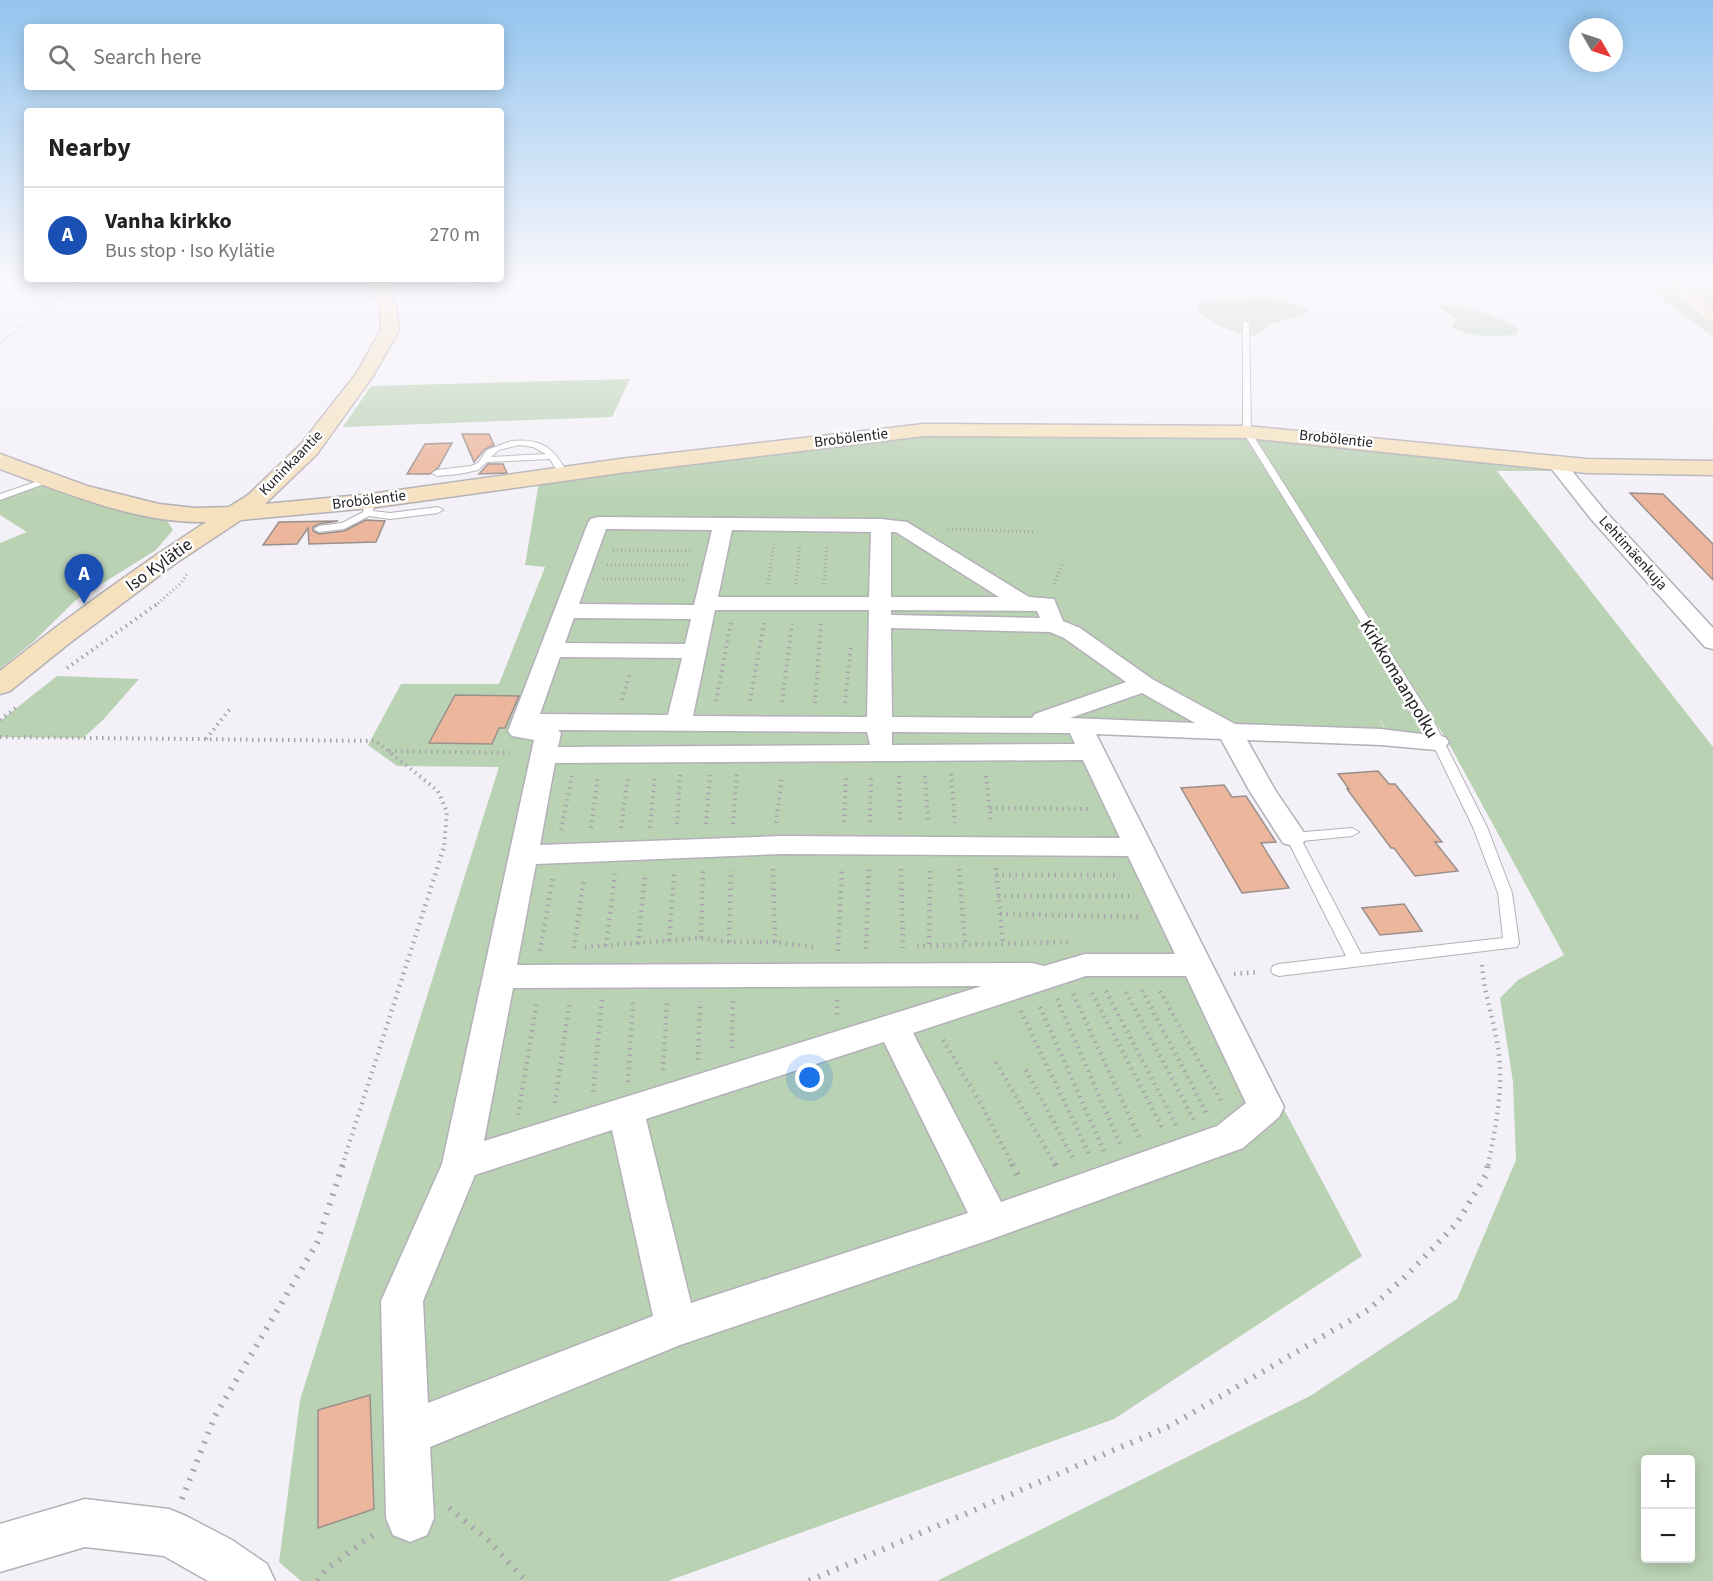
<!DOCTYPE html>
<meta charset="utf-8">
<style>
:root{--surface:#fff;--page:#f6f6f6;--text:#222;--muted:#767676;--line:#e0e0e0;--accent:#0f766e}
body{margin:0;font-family:"Source Sans 3",sans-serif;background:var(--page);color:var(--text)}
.controls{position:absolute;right:18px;bottom:18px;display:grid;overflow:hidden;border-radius:6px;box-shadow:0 3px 15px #0003}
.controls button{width:54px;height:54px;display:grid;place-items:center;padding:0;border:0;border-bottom:2px solid var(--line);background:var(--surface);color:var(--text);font:30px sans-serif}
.compass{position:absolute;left:1569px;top:18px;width:54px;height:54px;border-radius:50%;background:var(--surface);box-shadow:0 3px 15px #0003;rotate:129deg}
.you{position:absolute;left:810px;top:1078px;width:21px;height:21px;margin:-15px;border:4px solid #fff;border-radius:50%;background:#1a73e8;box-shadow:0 0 0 9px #1a73e833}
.badge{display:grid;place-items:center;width:39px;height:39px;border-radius:50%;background:var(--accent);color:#fff;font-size:20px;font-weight:700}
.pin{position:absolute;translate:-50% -50px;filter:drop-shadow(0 2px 3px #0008)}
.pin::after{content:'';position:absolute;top:32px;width:21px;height:18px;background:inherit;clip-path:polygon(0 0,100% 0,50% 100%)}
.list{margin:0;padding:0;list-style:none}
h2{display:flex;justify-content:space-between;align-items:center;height:78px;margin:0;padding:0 24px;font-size:26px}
h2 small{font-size:20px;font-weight:400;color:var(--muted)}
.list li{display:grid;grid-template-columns:39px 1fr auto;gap:18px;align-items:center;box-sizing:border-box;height:96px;padding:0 24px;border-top:2px solid var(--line)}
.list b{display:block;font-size:22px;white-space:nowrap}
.list p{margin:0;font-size:20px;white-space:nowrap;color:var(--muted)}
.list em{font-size:20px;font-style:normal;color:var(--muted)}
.icon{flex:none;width:33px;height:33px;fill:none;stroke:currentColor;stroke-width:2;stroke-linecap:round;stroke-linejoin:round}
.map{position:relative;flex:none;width:1713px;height:1581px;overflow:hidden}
.search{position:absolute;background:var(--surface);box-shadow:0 3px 15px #0003;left:24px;top:24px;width:480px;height:66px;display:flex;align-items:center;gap:15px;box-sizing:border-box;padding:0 21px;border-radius:6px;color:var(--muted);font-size:22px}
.panel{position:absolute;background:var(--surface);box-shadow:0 3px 15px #0003;left:24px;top:108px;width:480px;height:174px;border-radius:6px}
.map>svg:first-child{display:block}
.green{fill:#bad2b4;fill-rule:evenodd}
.building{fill:#ecb69c;stroke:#99908c;stroke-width:1.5}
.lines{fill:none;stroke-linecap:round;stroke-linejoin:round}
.lane-casing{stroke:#b3b0b7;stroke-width:2}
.street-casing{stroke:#b3b0b7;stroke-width:3}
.secondary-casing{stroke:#b3b0b7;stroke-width:3}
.path-far4{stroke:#a7a4aa;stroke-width:2;stroke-dasharray:1 2;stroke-linecap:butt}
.path-far3{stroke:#a7a4aa;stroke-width:3;stroke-dasharray:1 3;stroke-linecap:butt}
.path-far2{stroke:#a7a4aa;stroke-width:4;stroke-dasharray:1.5 4.5;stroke-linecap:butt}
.path-far1{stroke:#a7a4aa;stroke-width:4.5;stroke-dasharray:1.5 5;stroke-linecap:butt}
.path{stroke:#a7a4aa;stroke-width:6;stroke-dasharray:2 8;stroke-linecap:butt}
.lane{fill:#fff;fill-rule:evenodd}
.street{fill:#fff;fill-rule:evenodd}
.secondary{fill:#f5e1be;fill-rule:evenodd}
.labels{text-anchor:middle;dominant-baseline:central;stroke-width:5;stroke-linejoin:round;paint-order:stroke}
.far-street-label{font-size:15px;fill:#232124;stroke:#fff}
.street-label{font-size:18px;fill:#232124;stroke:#fff}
</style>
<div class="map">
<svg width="1713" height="1581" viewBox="0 0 1713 1581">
<rect width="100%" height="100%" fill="#f4f0f8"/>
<!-- green -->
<path class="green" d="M1641,278H1713V337L1663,299Z
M1259,297L1281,299L1309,309L1308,313L1272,324L1255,335L1248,336L1221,327L1198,312L1200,303Z
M1438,305C1465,305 1494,315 1518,328L1516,335C1493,336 1472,339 1452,327L1456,319Z
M630,379L612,417L343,427L371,386Z
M1247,432L1479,454L1562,471H1497L1713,747V1581H937L1310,1396L1457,1299L1516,1160L1513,1082L1500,998L1518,980L1564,955L1448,742L1284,490L1436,742L1391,737L1376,714L1389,736L1083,731L1362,1256L1114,1419L668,1581H301L279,1562L300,1400L499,767L397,766L368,745L401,684H499L545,567L525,565L539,482L879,434ZM1646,1460H1690V1558H1646Z
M43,485L72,496L141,512L167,521L173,530L156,550L76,600L33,642L1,668L18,669L0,685V543L27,532L0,515V498Z
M57,676L139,679L102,721L83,738L0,737V721Z"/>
<!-- building -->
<path class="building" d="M462,434H489L494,445L485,449L474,462Z
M452,443L438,468L430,474H407L425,444Z
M488,464H503L507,473L479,474Z
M1630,493L1663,494L1713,544V580Z
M366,520L385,521L376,542L309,544L308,528L297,544L263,545L279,522L338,521L319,524L313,527V531L319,534L344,531Z
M455,695L519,696L505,728H499L492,744L429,743Z
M1378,771L1389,784H1395L1442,842H1435L1458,871L1415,876L1394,848H1391L1347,789H1349L1338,774Z
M1224,785L1232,797L1246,796L1276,842L1261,843L1289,888L1242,893L1181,788Z
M1404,904L1422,931L1380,935L1362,908Z
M370,1395L374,1509L318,1528V1410Z"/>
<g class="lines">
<!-- lane casing -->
<g class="lane-casing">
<path id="lane" d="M1246,321L1249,323L1251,432L1433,720L1487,827L1512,893L1519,943L1517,947L1279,976L1273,974L1271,970L1273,966L1279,964L1346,956L1286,837L1293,833L1352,828L1359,832L1352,836L1302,841L1361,954L1503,938L1498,893L1473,827L1421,720L1243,432V323Z
M511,441C542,438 554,448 568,474L560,476L550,459L487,462L478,470L459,474L437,476L432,473L437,470L471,466L478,463L487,450ZM519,445L533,447L546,454L491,457L499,450Z
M47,478L55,480L0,500V494Z
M369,503L374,506L373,511L390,513L438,507L443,510L438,513L390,519L369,516L344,529L319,532L314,529L319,526L342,523L363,512L364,506Z"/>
</g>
<!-- street casing -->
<g class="street-casing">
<path id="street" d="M1556,458L1562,459L1605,511L1713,628V649L1705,647L1591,519L1547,463L1550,459Z
M598,517L881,519L907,522L1029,597L1054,599L1063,621L1080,628L1152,679L1235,724L1381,729L1445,737L1449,742L1445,747L1436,750L1381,745L1247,740L1275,790L1307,837L1303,843L1293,846L1283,843L1249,790L1221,739L1096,734L1284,1107L1279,1117L1243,1148L992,1239L680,1345L430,1447L434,1518L427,1535L410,1542L393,1535L386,1518L381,1301L442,1164L534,740L512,736L508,731L588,523L591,519ZM606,529L712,530L694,605L579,604ZM732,530L871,532L869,597H718ZM891,532H896L999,597H891ZM715,610H869L867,717L693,716ZM891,610L1037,611L1040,618L891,615ZM574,618L691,619L685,644L565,643ZM891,628L1050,632L1064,638L1126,682L1035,714L1032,718L892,717ZM560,657L682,658L668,715L540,714ZM1142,693L1195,723L1070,718ZM558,730L867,732L870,745L558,747L561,733ZM892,732L1070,733L1075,744L892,745ZM1083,760L1120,838L781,836L540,845L555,763ZM781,854L1128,856L1175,954H1085L1044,966L1032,963L517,965L536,864ZM1086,976H1186L1246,1103L1217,1126L1001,1202L913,1033ZM982,986L484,1141L513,988ZM884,1042L968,1213L691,1303L646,1119ZM612,1130L653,1316L428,1403L423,1301L475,1175Z
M85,1499L169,1509L186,1516L232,1540L267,1564L275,1581H208L164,1556L85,1547L0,1572V1524Z"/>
</g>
<!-- secondary casing -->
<g class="secondary-casing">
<path id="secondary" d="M1656,278H1674L1713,309V322L1707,321Z
M367,279H383L396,305L399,330L373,376L317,454L265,504L370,494L620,459L924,424L1247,426L1587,459L1713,461V475L1587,473L1247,438L924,436L620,473L370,508L241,520L176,563L67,645L10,691L0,694V671C66,618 135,568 206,522C139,524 62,492 0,469V454L87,486L159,504L195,508L229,507L248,495L301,444L356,374L381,330L380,305Z"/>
</g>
<!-- path-far4 -->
<path class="path-far4" d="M453,290L500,280L586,281
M0,343L84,279"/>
<!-- path-far3 -->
<path class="path-far3" d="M948,529L1036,532
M613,550L692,551
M607,565H689
M603,579H686
M768,584L774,544
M796,584L800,544
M824,584L827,544
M1054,584L1063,562
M155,606L181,583L187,574"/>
<!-- path-far2 -->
<path class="path-far2" d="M67,668L157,604
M622,700L630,672
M716,701L731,623
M750,701L764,623
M782,702L792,624
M815,703L821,624
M845,703L851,645
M0,720L18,706
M0,737L376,741L438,791L447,812L444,848
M206,739L230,709
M389,751L510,753
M951,774L955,823
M899,776L900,822
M925,776L928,822
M986,776L991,822
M990,808L1090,809
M844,822L846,775
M870,822L871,775
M776,823L782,777
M677,824L680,775
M706,824L710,775
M733,824L737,774
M591,828L598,776
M621,828L628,776
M650,828L655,775
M561,830L572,776"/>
<!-- path-far1 -->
<path class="path-far1" d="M996,868L1003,943
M773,869L775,942
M901,869L903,948
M959,869L965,943
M996,875H1120
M998,896H1130
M1000,914L1139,917
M701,938L703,870
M669,941L674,874
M729,942L731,870
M638,944L645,874
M929,944L930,869
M606,946L615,874
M917,946L1068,942
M585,947L701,938L729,942H775L814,947
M574,948L584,877
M866,949L869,868
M540,951L553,876
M838,951L842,868
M1482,965C1484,996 1496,1025 1499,1056C1503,1094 1495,1129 1488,1166
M1234,974L1259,972
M1142,990L1208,1116
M1106,991L1176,1125
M1160,991L1222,1102
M1126,992L1194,1120
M1092,993L1164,1131
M1073,994L1139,1137
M1057,999L1121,1146
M837,1000V1017
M1040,1007L1104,1151
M1021,1011L1090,1156
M943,1040L981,1104L1013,1166
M732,1048L733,1001
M698,1060L700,1001
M996,1062L1056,1166
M663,1070L667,1002
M1026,1070L1075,1162
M628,1082L633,1002
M593,1092L602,1000
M555,1103L570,1000
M518,1115L537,1001
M342,1166L444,847"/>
<!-- path -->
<path class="path" d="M1012,1164L1021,1182
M1055,1164L1057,1168
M182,1499L215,1416L317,1243L343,1164
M449,1508L488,1540L526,1581
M318,1581L325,1570L377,1532
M809,1581L1170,1426L1368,1310L1406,1276L1457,1223L1486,1175L1488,1164"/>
<!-- lane -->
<use href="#lane" class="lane"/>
<!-- street -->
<use href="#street" class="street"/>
<!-- secondary -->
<use href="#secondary" class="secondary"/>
</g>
<!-- sky -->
<linearGradient id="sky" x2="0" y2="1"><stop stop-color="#93c4ef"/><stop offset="0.56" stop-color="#faf8fc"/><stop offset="1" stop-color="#faf8fc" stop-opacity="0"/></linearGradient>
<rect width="1713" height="500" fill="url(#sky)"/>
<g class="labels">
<!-- far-street labels -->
<g class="far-street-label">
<text transform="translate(851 438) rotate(-7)">Brobölentie</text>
<text transform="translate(1336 439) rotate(6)">Brobölentie</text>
<text transform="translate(291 463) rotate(-46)">Kuninkaantie</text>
<text transform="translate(369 500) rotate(-7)">Brobölentie</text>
<text transform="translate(1633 553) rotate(48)">Lehtimäenkuja</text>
</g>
<!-- street labels -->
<g class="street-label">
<text transform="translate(159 565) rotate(-36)">Iso Kylätie</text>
<text transform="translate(1399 679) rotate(59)">Kirkkomaanpolku</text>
</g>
</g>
</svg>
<div class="controls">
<button>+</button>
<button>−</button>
</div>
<svg class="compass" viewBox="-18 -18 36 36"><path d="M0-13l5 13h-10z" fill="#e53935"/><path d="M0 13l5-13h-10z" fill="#767676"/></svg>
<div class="you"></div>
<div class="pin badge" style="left:84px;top:604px;background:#1a4fb4">A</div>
<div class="search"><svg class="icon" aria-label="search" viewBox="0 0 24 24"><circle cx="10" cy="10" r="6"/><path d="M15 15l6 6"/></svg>Search here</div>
<section class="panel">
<h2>Nearby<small></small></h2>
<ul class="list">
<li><span class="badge" style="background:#1a4fb4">A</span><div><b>Vanha kirkko</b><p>Bus stop · Iso Kylätie</p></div><em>270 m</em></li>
</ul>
</section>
</div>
